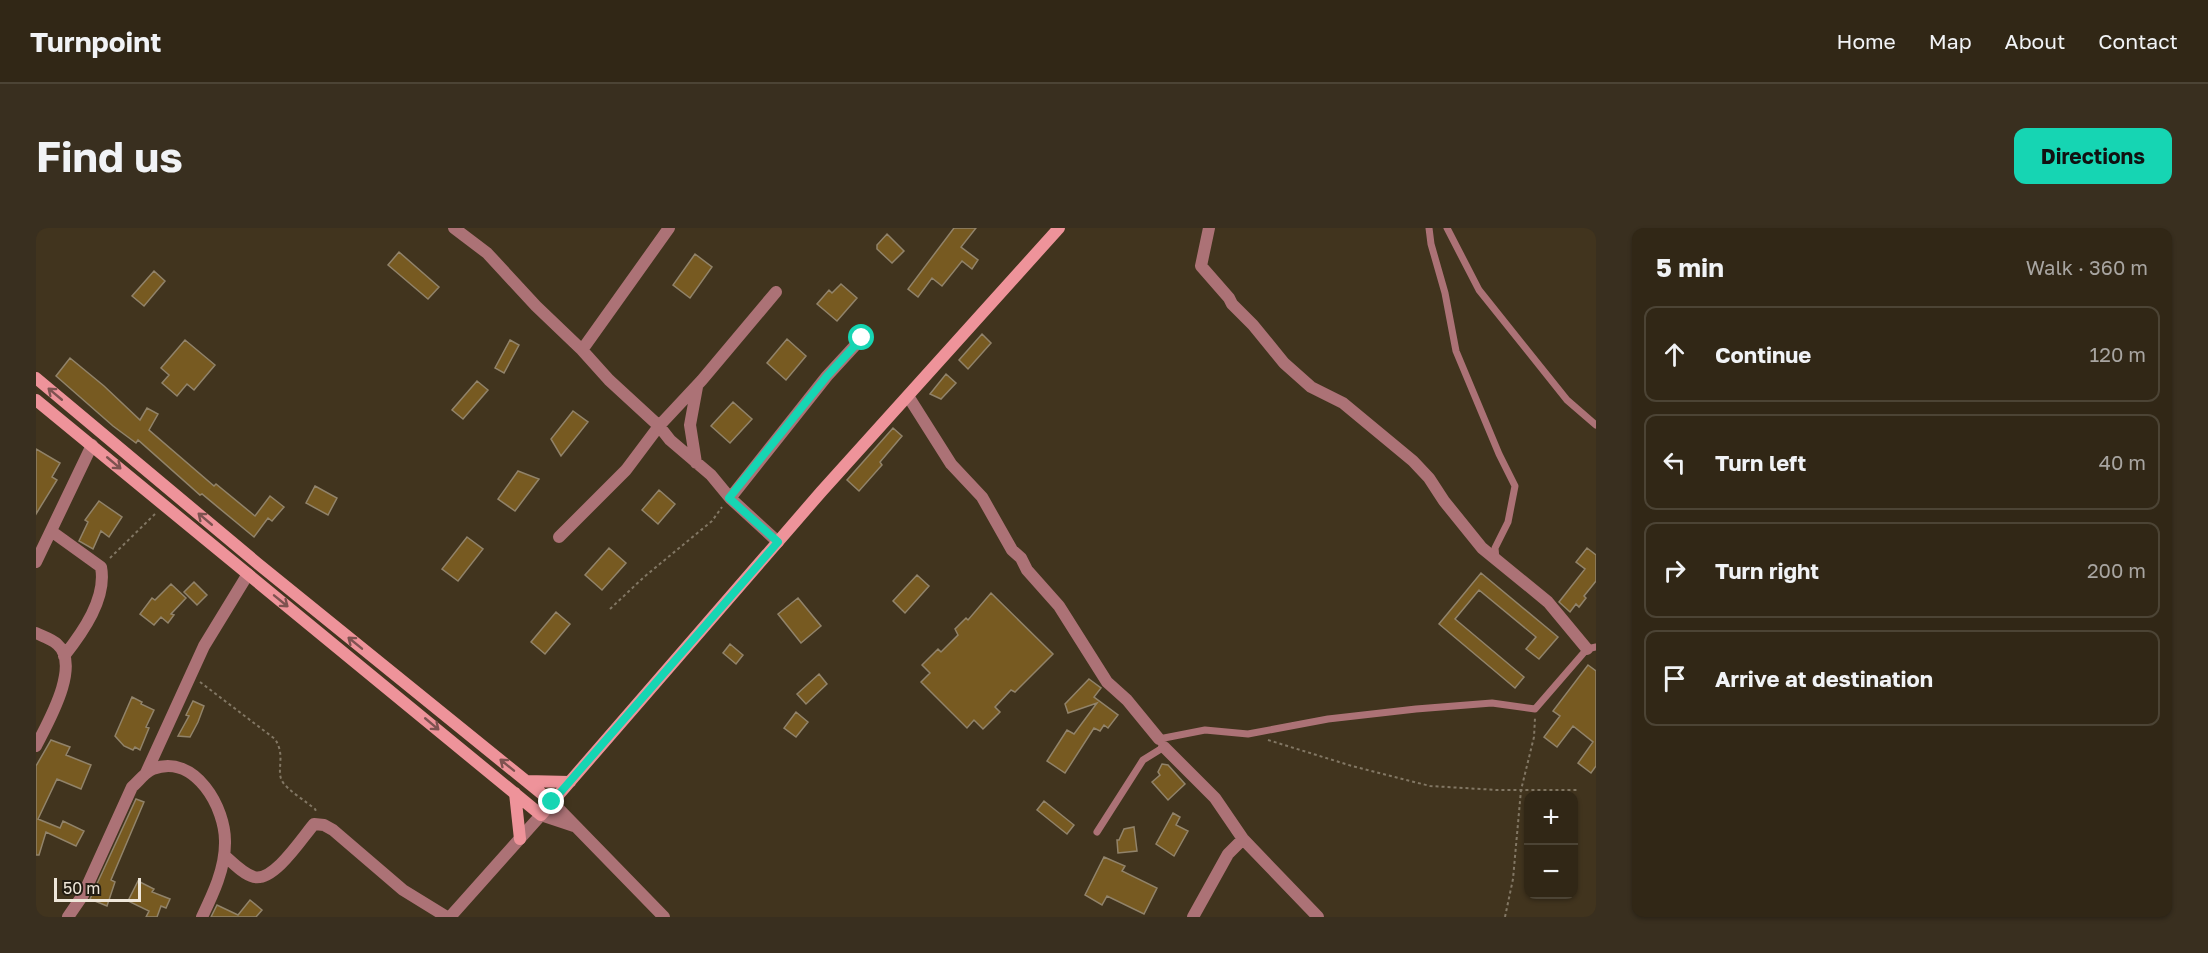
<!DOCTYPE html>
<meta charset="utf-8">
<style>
:root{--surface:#312716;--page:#392f1f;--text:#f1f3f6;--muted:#a8a5a1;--line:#4c4435;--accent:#16d5b3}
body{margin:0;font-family:"Golos Text",sans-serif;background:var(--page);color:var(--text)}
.controls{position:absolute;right:18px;bottom:18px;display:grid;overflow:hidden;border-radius:12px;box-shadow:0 2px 4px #0004}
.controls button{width:54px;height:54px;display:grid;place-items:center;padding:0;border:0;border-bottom:2px solid var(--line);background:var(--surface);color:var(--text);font:30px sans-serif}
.scale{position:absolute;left:18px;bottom:15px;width:87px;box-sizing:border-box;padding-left:6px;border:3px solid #efe7da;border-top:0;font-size:16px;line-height:21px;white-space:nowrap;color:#efe7da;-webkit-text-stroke:4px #231d13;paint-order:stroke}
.stop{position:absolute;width:18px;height:18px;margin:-14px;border:4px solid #16d5b3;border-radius:50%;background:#fff}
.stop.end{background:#16d5b3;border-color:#fff;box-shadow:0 2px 6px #0008}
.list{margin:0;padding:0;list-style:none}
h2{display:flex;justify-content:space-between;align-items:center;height:78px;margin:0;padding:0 24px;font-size:26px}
h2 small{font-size:20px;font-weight:400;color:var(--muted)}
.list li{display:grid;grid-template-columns:39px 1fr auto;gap:18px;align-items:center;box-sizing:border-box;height:96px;margin:0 12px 12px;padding:0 12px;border:2px solid var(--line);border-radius:12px}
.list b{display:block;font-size:22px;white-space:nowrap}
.list em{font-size:20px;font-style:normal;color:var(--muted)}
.icon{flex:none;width:33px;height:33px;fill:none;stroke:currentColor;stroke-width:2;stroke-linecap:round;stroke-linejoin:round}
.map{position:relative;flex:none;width:1560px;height:689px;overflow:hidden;border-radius:12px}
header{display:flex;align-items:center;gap:36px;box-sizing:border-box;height:84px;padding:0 30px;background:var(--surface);border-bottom:2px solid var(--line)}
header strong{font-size:28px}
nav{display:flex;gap:33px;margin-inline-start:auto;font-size:21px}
.intro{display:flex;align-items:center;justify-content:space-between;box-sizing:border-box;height:144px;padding:0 36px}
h1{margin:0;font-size:42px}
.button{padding:15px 27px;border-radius:12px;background:var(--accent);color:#111;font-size:21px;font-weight:700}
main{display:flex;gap:36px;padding:0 36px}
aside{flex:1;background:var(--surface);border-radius:12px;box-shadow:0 2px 4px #0004}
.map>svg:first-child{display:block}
.building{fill:#775a21;stroke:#91836a;stroke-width:1.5}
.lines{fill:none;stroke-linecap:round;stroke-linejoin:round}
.path{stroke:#827764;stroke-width:2;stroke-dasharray:3 3;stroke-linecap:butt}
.service{stroke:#ac7276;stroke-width:7}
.minor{stroke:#ac7276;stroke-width:12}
.tertiary{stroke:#ac7276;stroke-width:12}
.secondary{stroke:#ee939a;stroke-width:12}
.oneway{stroke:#7e5250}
.route{stroke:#16d5b3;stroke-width:8}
</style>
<header>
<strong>Turnpoint</strong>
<nav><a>Home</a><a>Map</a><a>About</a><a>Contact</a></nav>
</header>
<div class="intro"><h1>Find us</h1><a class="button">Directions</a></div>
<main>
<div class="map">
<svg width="1560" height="689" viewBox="0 0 1560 689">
<rect width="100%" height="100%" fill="#41341e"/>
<!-- building -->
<path class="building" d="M918,0H940L925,19L942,32L936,41L926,33L906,58L896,50L882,69L872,61Z
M851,6L868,23L856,35L841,21V17Z
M363,24L403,59L392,71L352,37Z
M659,26L676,39L654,70L637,57Z
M118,43L129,53L108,78L96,68Z
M805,56L821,70L801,93L781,76L793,62L796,65Z
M946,106L955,115L932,141L923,132Z
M751,111L770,128L750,152L731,135Z
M149,112L179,137L158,162L151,156L141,168L126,155L133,147L125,140Z
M474,112L483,117L468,145L459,140Z
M34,130L68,158L104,192L111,180L122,186L113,202L178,258L180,256L219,288L234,268L248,279L236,293L232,290L218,309L166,266L164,267L102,212L100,215L77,198L20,148Z
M910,146L920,155L905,171L894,166Z
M441,153L452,162L427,191L416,182Z
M697,174L716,191L694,215L675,198Z
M537,183L552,194L525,228L515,211Z
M857,200L866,208L844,234L846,237L823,263L811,252Z
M0,221L24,235L16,249L21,252L0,286Z
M482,243L503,251L479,283L462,271Z
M279,258L301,270L292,287L270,275Z
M623,262L639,276L622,296L606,282Z
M63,273L86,289L73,309L65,303L57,321L43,313L52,294L49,292Z
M431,309L447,321L422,353L406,341Z
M573,320L590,335L566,362L549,347Z
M1551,320L1560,327V353L1548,368L1550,370L1543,379L1540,376L1534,384L1523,374L1549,341L1540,334Z
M1445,345L1522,409L1503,431L1490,421L1500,409L1443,362L1419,391L1488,449L1479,460L1403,396Z
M881,347L893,358L869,385L857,373Z
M158,354L171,367L161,377L148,364Z
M135,356L150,370L135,386L138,387L132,395L125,389L118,397L104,386L116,370L119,372Z
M955,365L1017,426L979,464L975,462L959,479L964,484L947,501L938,492L931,500L885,454L894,445L886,437L902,421L905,424L922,407L919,401L930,390L932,392Z
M762,370L785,398L765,415L742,386Z
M520,384L534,396L509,426L495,414Z
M694,416L707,427L700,436L687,425Z
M1552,437L1560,443V538L1555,545L1542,535L1557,514L1537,498L1521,519L1508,509L1524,488L1517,483Z
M783,446L791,456L770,476L761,466Z
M1053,451L1065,460L1058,469L1082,487L1072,500L1068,497L1064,503L1058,500L1029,545L1011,533L1031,502L1038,506L1061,475L1032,485L1029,476Z
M96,469L106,474L105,476L118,482L110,499L113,500L104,522L99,519L97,522L88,518L79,508Z
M157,473L168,478L162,494L154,509L142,508L153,488L150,487Z
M760,484L772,494L760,509L748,500Z
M15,512L34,519L30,527L55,537L45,561L21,551L2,591L24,600L27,593L48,603L40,618L10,604L3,627H0V538Z
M1126,536L1132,537L1149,556L1132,572L1116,554L1124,547L1122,544Z
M100,571L108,574L75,652L79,654L71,678L54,671Z
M1008,573L1038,597L1031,606L1001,582Z
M1137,585L1144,589L1140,597L1152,603L1138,628L1120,616Z
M1098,599L1101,623L1082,625L1081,612H1083L1088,601Z
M1068,629L1089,638L1086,643L1121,660L1108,686L1071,668L1066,677L1049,667Z
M102,653L118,661L116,664L134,671L130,680L125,678L121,689H110L113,683L92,673Z
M214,672L226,682L220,689H175L181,677L202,687Z"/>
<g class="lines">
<!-- path -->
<path class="path" d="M74,330L119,286
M574,381L608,349L676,293L686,279
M164,454L239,511C250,528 240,541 246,553C251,562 271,574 279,581L281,585
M1232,512L1316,538L1394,558L1461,562H1543
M1469,689L1477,651L1485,562L1498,509L1499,490"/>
<!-- service -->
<path class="service" d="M1393,0L1395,16L1409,65L1420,123L1463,226L1479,258L1472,294L1459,320L1460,331
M1411,0L1443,62L1531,172L1560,197
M1061,604L1107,532L1128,519L1123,511L1169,502L1212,506L1292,491L1380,481L1456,475L1499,481L1551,421L1560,419"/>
<!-- minor -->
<path class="minor" d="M418,0L451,25L500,78L546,122L573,152L623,198L634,212L675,247L694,270L742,314
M1173,0L1165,38L1193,70L1196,76L1217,97L1248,135L1275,159L1307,175L1377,233L1393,250L1408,273L1446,320L1512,374L1551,421
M546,122L633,0
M872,168L915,236L946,269L976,322L985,330L991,342L1023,378L1071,454L1091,472L1123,511
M660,235L654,197L661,159
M695,269L791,148L826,110
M15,303L65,339C71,370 47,404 28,428
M523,309L590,242L623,198L666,152L740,64
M0,334L56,217
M0,405C6,408 16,411 21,416C46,437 11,496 0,518
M1128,519L1179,570L1207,611
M110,545L168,418L212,346
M516,574L628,689
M505,587L538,598
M188,627C196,634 207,646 218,649C238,654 266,610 278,596L288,597L297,602L367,662L411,689
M32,689L47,667L96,559C103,553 109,544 117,541C159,525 190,580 189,615C189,641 177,666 166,689
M1157,689L1192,626L1207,611L1282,689"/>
<!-- tertiary -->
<path class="tertiary" d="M414,689L505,587"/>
<!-- secondary -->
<path class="secondary" d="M0,150L221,335L516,574
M0,172L505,587L785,264L1023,0
M490,553L534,554
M479,565L484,611"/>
</g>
<!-- one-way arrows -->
<defs><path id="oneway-shaft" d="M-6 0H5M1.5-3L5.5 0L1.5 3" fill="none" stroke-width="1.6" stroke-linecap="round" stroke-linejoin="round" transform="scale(1.5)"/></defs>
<g class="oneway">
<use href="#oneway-shaft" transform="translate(19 166) rotate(-140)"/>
<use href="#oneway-shaft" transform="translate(78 235) rotate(40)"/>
<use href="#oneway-shaft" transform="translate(169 291) rotate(-140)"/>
<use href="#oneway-shaft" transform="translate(245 373) rotate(39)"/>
<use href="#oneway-shaft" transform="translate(319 415) rotate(-141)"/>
<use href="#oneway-shaft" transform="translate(396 496) rotate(40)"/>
<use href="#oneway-shaft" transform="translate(471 537) rotate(-141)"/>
</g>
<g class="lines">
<!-- route -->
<path class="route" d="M516,574L742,314L693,270L791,148L826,110"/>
</g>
</svg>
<div class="controls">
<button>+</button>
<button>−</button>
</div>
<div class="scale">50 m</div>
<div class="stop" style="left:826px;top:110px"></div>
<div class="stop end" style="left:516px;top:574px"></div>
</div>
<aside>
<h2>5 min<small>Walk · 360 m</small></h2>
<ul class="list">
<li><svg class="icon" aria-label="ahead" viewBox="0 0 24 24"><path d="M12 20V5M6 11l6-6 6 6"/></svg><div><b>Continue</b></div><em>120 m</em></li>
<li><svg class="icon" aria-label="left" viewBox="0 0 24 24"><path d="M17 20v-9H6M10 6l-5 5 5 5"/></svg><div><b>Turn left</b></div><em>40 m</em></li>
<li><svg class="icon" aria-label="right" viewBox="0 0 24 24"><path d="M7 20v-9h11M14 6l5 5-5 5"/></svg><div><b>Turn right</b></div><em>200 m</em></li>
<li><svg class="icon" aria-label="arrive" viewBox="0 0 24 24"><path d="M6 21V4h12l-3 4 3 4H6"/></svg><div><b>Arrive at destination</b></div></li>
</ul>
</aside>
</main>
